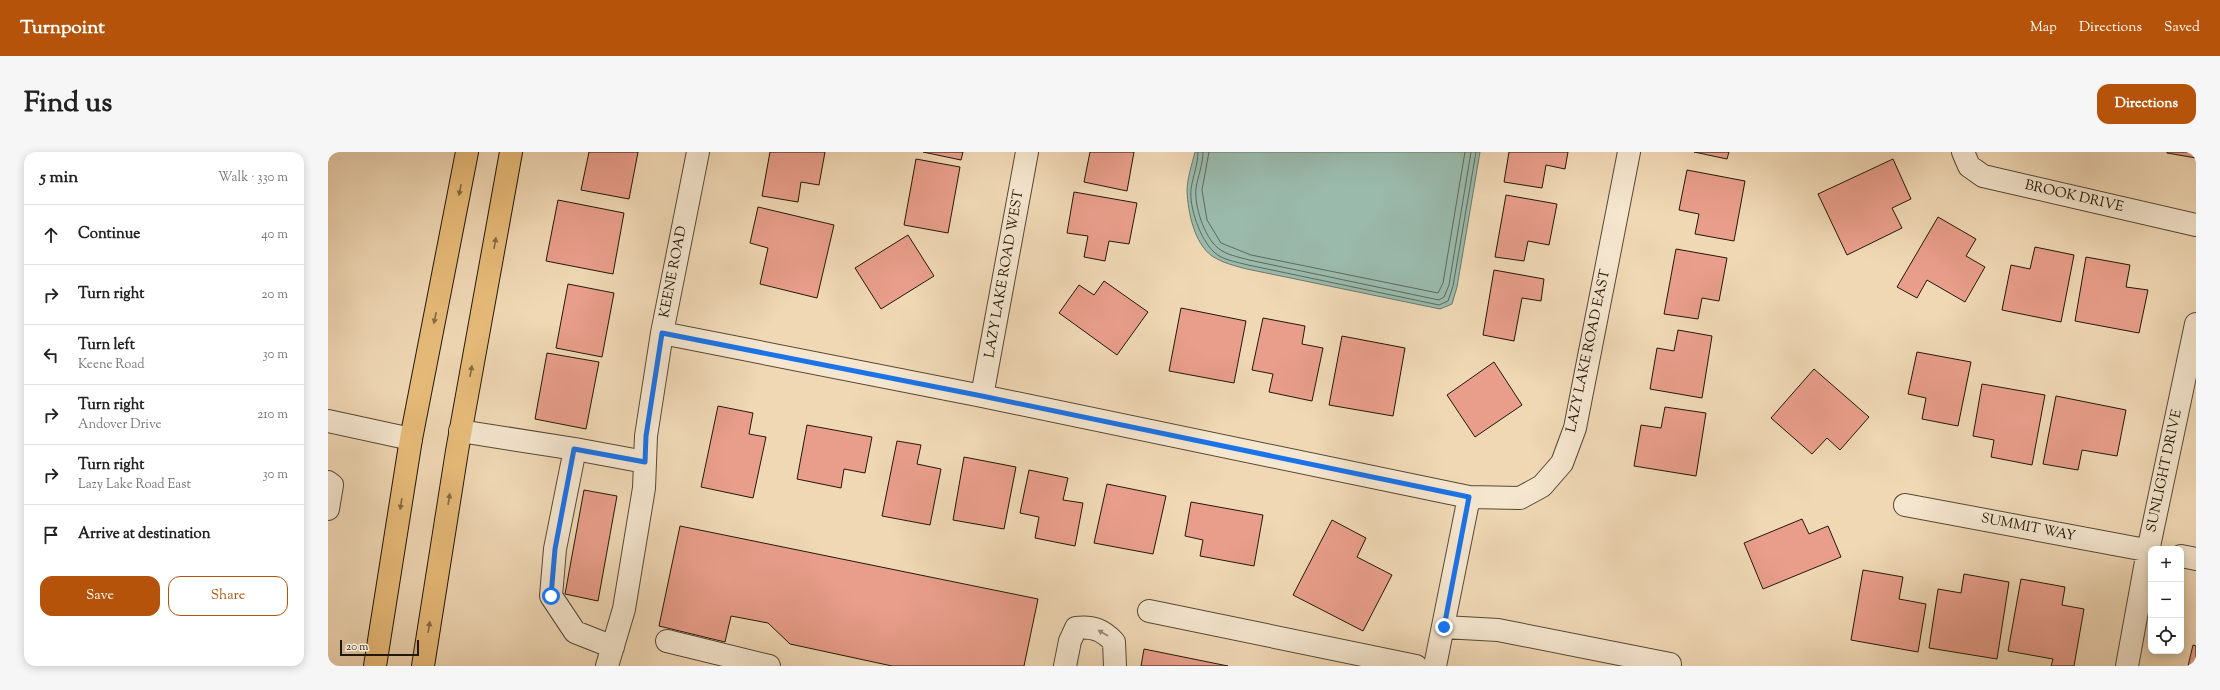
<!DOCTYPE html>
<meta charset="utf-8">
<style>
:root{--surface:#fff;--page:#f6f6f6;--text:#222;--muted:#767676;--line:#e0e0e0;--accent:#b45309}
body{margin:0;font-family:"Sorts Mill Goudy",serif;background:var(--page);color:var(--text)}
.controls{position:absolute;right:12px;bottom:12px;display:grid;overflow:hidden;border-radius:8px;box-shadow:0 2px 10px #0003}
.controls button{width:36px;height:36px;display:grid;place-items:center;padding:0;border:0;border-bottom:1px solid var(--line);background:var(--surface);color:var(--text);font:20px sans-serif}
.scale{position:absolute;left:12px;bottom:10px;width:79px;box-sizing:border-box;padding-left:4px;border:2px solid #221809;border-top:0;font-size:11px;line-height:14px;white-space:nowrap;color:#221809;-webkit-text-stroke:3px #f5e6cf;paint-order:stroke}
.stop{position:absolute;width:12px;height:12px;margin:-9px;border:3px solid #1a73e8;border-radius:50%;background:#fff}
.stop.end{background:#1a73e8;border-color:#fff;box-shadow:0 1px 4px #0008}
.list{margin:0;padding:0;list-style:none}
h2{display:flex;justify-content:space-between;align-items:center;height:52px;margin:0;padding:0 16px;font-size:17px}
h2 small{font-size:13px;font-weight:400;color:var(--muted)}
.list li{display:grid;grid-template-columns:26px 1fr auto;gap:12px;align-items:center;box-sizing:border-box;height:60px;padding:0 16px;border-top:1px solid var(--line)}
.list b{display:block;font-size:15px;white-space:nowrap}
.list p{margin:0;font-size:13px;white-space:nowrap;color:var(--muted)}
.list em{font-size:13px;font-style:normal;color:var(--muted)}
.actions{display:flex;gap:8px;padding:12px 16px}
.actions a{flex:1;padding:9px 0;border:1px solid var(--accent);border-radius:12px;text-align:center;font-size:14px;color:var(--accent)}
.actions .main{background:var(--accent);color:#fff}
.icon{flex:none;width:22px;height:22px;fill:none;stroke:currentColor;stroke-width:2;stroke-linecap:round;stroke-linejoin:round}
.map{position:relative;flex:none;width:1868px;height:514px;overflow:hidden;border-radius:12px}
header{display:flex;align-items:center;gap:24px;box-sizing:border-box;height:56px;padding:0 20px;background:var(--accent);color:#fff}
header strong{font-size:19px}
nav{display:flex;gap:22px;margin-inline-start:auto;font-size:14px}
.intro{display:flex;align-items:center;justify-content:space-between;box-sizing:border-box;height:96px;padding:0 24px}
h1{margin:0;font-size:28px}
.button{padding:10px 18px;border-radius:12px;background:var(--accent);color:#fff;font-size:14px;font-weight:700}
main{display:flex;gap:24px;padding:0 24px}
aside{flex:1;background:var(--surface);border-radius:12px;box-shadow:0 2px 10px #0003}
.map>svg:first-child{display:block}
.water{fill:#9abaac;stroke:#6a796b}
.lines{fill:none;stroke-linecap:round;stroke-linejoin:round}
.shore{stroke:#5e695a;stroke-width:1}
.building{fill:#e99e8b;stroke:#221809}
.minor-casing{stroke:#564834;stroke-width:24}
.major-casing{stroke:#221809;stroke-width:24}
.minor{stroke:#f5e6cf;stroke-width:22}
.major{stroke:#e8bc7a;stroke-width:22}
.oneway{fill:#856a42}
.oneway2{fill:#968976}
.route{stroke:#1a73e8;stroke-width:5}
.labels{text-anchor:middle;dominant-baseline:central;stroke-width:3;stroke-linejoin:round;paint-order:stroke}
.street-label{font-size:14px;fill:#221809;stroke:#f5e6cf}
</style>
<header>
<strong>Turnpoint</strong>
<nav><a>Map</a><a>Directions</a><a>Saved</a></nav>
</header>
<div class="intro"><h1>Find us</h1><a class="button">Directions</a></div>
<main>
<aside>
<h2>5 min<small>Walk · 330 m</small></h2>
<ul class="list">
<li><svg class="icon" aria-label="ahead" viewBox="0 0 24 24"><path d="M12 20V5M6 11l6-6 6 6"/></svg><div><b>Continue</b></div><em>40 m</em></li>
<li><svg class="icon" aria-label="right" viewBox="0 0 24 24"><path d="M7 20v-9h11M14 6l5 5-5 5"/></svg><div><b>Turn right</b></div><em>20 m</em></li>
<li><svg class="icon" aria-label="left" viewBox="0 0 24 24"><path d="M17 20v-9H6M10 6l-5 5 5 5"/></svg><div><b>Turn left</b><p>Keene Road</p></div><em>30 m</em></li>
<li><svg class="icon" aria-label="right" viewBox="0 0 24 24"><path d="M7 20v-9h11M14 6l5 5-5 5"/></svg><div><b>Turn right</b><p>Andover Drive</p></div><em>210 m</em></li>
<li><svg class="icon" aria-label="right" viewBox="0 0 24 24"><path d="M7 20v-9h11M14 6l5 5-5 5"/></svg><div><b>Turn right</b><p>Lazy Lake Road East</p></div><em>30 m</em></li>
<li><svg class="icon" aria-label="arrive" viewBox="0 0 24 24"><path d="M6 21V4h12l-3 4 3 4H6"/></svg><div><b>Arrive at destination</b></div></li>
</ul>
<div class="actions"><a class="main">Save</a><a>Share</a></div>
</aside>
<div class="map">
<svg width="1868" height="514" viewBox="0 0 1868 514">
<rect width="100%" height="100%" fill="#f0d8b5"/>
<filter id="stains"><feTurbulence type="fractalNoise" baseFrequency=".005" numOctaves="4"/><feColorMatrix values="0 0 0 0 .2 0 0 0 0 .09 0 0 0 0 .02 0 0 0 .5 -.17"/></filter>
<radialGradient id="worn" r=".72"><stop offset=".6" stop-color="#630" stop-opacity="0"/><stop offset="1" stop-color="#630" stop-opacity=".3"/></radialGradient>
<!-- water -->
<path class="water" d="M867,0H1152L1129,135L1124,152L1112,157L919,117C907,114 895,111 884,104C866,91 860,60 859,39C859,27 864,12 867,0Z"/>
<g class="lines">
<!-- shore -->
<path class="shore" d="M870,0C870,12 865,24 863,37C861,55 872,87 886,100C894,108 909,110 920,113L1111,153L1120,149L1125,134L1148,0
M875,0C875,12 870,24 868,36C866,53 876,85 890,96C898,103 911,105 921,108L1111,148L1116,145L1121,133L1143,0
M881,0L874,38L879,68L893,91L923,103L1110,141L1115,131L1137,0"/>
</g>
<!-- building -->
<path class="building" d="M261,0H310L301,47L253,38Z
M442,0H497L491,33L473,30L470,50L434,44Z
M595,0H635L633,8Z
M762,0H806L799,39L756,30Z
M1181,0H1240L1237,17L1218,13L1214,36L1176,30Z
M1366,0H1401L1399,7Z
M1839,0H1868V6L1839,1Z
M588,7L632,15L620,81L576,73Z
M1565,7L1583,47L1564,56L1574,76L1519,103L1490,42Z
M1359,18L1417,29L1406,89L1367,82L1371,62L1351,58Z
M746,40L809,51L801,92L781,89L777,109L756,105L760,84L739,81Z
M1178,43L1229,52L1221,93L1200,89L1196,109L1167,105Z
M230,48L296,61L285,122L218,109Z
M430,55L506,73L489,146L432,132L440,96L422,91Z
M1610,65L1648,87L1638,104L1657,115L1637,150L1599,128L1589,146L1569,135Z
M580,83L606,124L553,157L527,116Z
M1707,95L1746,103L1733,170L1674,158L1683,113L1702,117Z
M1348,97L1399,106L1391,149L1374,146L1370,167L1336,162Z
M1758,105L1802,113L1798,135L1820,138L1811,181L1747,169Z
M1166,118L1216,127L1213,149L1194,146L1186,189L1155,183Z
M776,129L820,160L789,203L731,161L751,133L766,143Z
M240,132L286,141L274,205L228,196Z
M853,156L918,169L906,231L841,219Z
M935,166L977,174L974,192L995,196L984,249L941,240L945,222L924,218Z
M1350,178L1384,184L1374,246L1322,237L1329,196L1346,199Z
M1014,184L1077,196L1065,264L1001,253Z
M1589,200L1643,210L1630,274L1594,267L1598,246L1580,242Z
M219,201L271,210L258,277L207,267Z
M1166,210L1194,253L1147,285L1119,243Z
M1486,217L1541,265L1512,298L1499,286L1484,302L1443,266Z
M1654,232L1717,243L1704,313L1663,305L1666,288L1645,284Z
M1728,244L1798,258L1789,304L1754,298L1750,318L1715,312Z
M390,254L425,261L421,282L438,285L425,346L373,335Z
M1337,255L1378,261L1368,324L1306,314L1313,273L1333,276Z
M479,273L544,285L537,321L516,317L513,336L469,327Z
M569,289L593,293L589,312L613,317L602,373L554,364Z
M636,305L688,315L676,377L625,368Z
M701,318L740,326L735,348L755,351L747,394L707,386L711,365L692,361Z
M779,332L838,344L825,402L766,391Z
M256,338L289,344L270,449L237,442Z
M863,350L935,363L926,414L872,404L875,388L857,384Z
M1474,367L1481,382L1500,374L1513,405L1435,437L1416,391Z
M1004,368L1038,386L1029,405L1064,423L1035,479L965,443Z
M352,374L710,447L696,514H564L462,492L440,471L403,464L397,490L331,474Z
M1535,418L1575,425L1571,447L1598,452L1590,500L1523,488Z
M1636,422L1681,430L1669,507L1601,496L1610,437L1633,441Z
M1693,427L1737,435L1734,453L1756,457L1746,514H1723L1725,507L1680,499Z
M1865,493L1868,494V514H1860Z
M816,497L900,514H813Z"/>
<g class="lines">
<!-- minor casing -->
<g class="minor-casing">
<path id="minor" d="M1635,0L1641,14L1655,24L1868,73
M334,181L654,244L1141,345L1192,346L1214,334L1234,311L1247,276L1301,0
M654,244L699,0
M0,269L83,287
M132,279L247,297
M0,330L4,333L0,357
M1577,353L1823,399
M1853,404L1868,407
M821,459L1088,514
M1116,475L1170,478L1342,512L1341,514
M339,489L441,514
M285,495L247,480L223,444L227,397L247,297L317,310
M279,514L296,457L316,336L318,284L334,181L370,0
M737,514L742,489L748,476C765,474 775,478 786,490L787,514
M1107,514L1141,345
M1799,514L1820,399L1868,172"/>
</g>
<!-- major casing -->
<g class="major-casing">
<path id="major" d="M47,514L83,287L139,0
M95,514L129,299L183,0"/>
</g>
<!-- minor -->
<use href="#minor" class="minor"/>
<!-- major -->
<use href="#major" class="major"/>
</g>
<!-- one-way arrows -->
<defs><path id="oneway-solid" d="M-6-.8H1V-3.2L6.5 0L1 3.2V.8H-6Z"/></defs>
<g class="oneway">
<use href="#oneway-solid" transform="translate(132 38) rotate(101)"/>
<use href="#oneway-solid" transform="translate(167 91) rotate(-80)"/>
<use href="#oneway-solid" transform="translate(107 166) rotate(101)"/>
<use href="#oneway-solid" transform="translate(143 219) rotate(-80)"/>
<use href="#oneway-solid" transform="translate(121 347) rotate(-81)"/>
<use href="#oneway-solid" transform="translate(73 352) rotate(99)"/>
<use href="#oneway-solid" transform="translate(101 475) rotate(-81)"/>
</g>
<use class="oneway2" href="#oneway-solid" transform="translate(775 481) rotate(-150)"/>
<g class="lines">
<!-- route -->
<path class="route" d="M223,444L227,397L246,297L317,310L318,284L334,181L654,244L1141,345L1116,475"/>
</g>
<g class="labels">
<!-- street labels -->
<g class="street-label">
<text transform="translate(1746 45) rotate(13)">BROOK DRIVE</text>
<text transform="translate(346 120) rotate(-79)">KEENE ROAD</text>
<text transform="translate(677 122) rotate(-80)">LAZY LAKE ROAD WEST</text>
<text transform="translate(1261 199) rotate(-78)">LAZY LAKE ROAD EAST</text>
<text transform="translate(1837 319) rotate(-78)">SUNLIGHT DRIVE</text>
<text transform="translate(1700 376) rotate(11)">SUMMIT WAY</text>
</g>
</g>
<rect width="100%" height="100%" filter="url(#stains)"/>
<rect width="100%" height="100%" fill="url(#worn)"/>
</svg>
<div class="controls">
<button>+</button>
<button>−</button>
<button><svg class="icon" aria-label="locate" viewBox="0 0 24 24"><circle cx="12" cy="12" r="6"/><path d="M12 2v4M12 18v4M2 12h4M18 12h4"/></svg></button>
</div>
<div class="scale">20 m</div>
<div class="stop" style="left:223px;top:444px"></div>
<div class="stop end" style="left:1116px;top:475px"></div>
</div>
</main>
